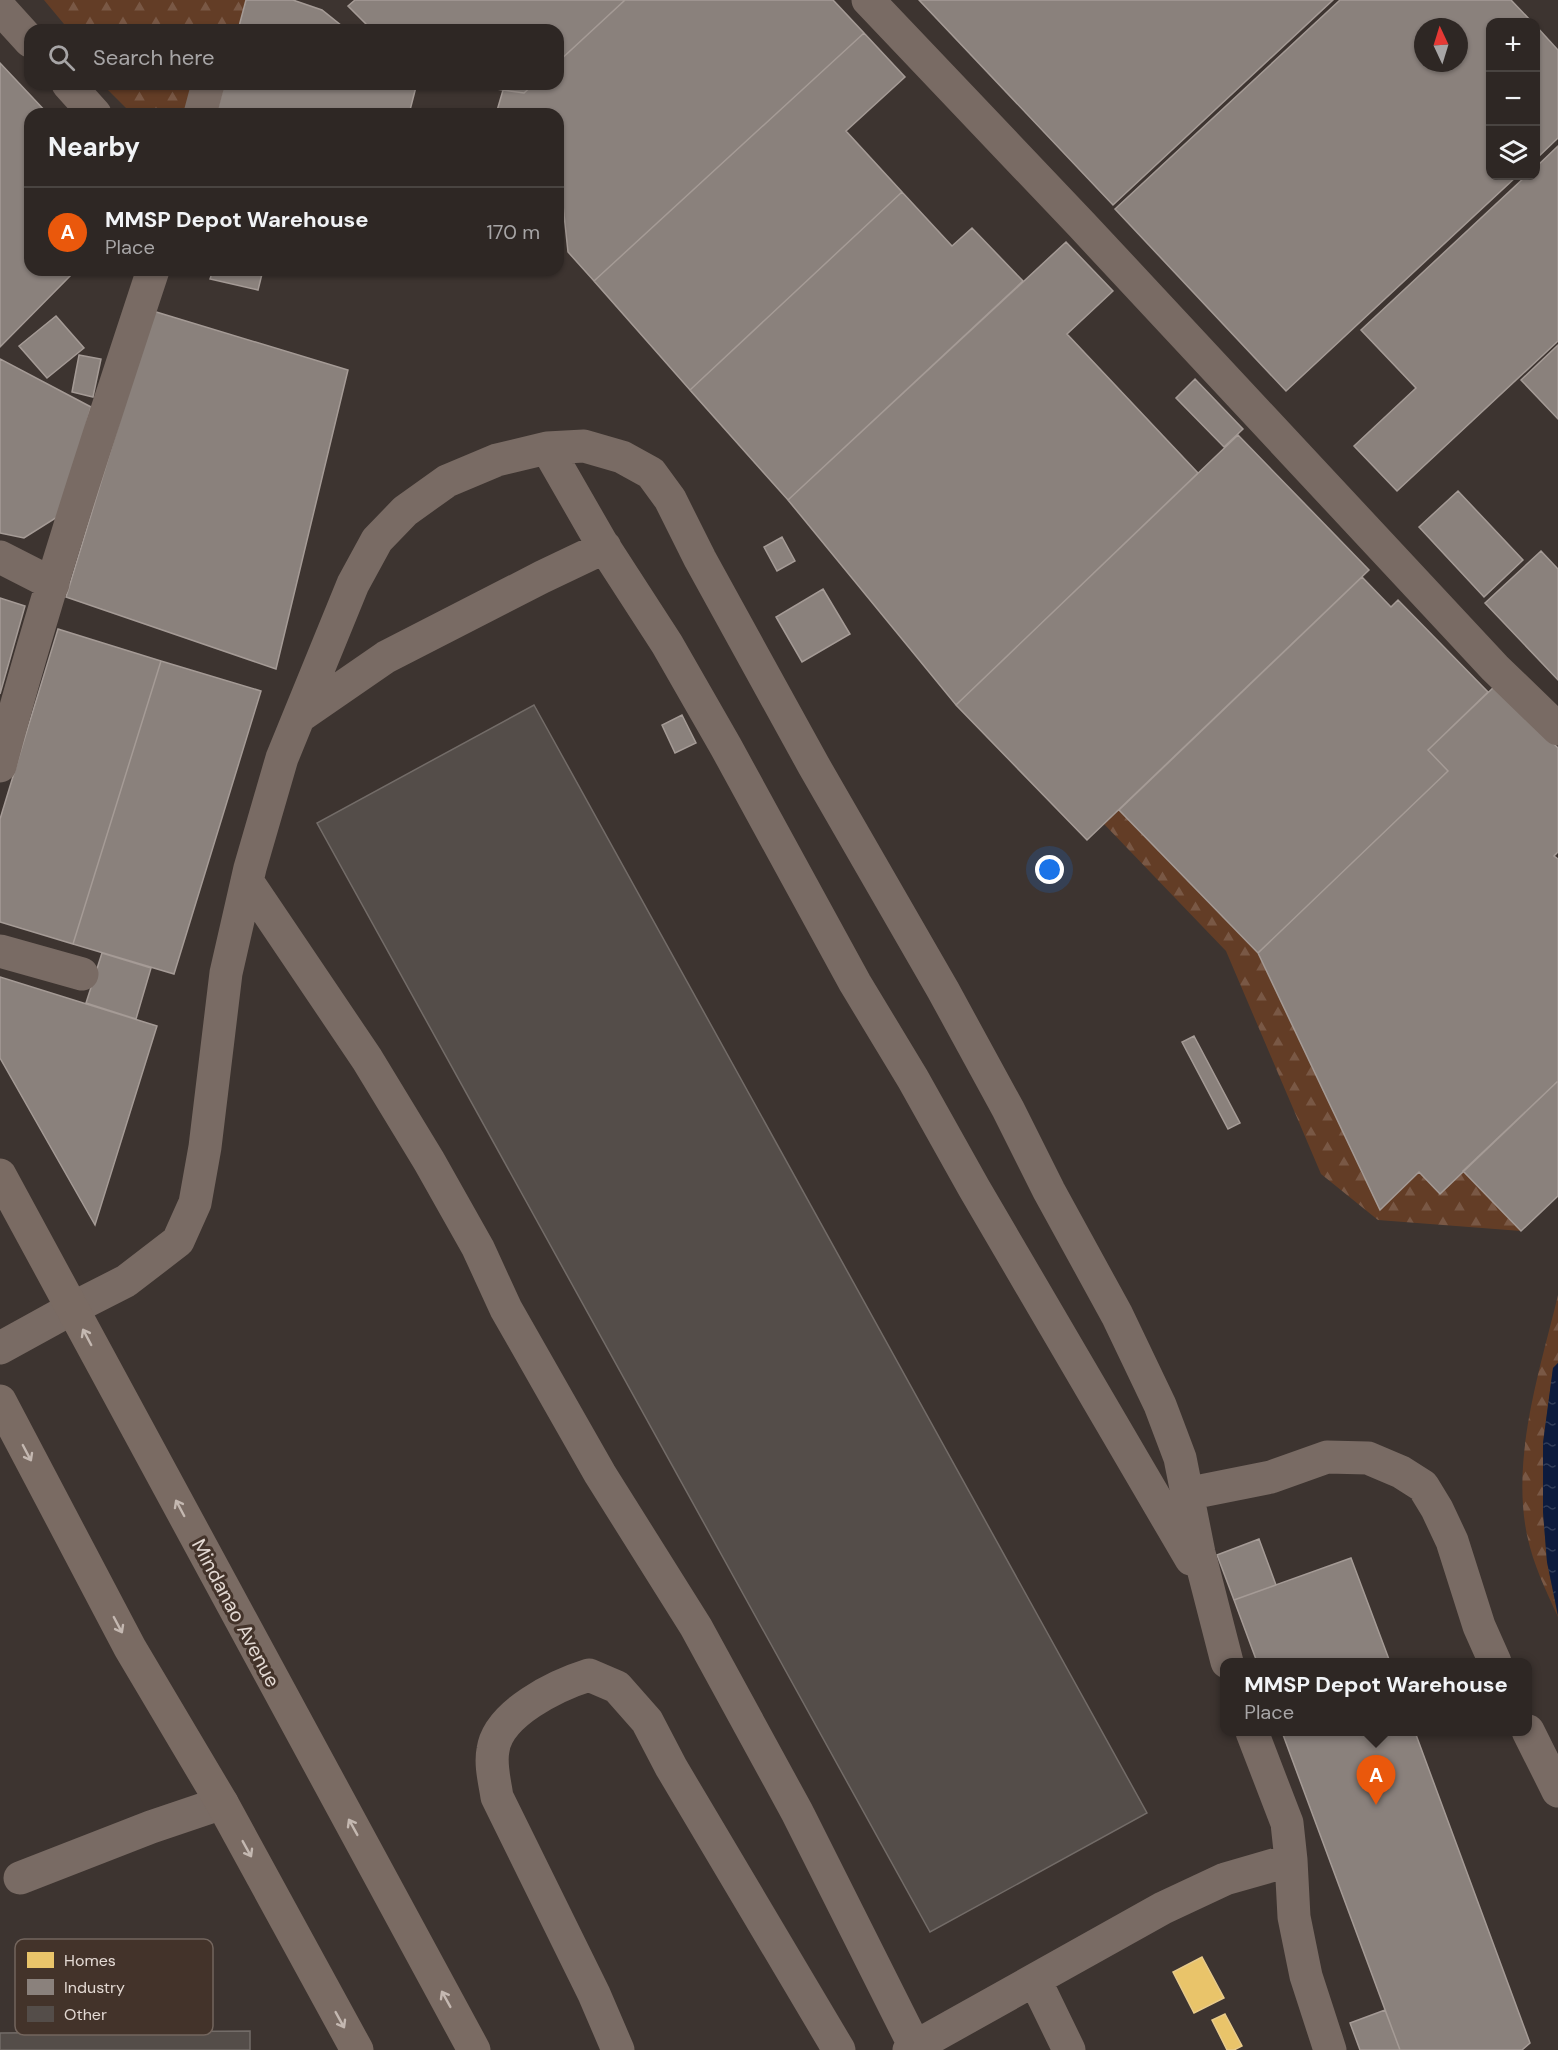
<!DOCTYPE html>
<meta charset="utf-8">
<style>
:root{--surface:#2e2724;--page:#362f2c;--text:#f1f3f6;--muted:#a7a5a6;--line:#494441;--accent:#ea580c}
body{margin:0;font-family:"DM Sans",sans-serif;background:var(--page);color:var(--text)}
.controls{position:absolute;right:18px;top:18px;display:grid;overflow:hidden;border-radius:12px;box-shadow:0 2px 4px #0004}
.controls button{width:54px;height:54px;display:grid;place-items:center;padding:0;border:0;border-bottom:2px solid var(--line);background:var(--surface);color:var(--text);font:30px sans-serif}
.compass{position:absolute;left:1414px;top:18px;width:54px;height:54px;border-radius:50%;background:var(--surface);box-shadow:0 2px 4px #0004;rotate:356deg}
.you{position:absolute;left:1050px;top:870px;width:21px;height:21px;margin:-15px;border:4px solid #fff;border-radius:50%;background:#1a73e8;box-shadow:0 0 0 9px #1a73e833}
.badge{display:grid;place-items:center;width:39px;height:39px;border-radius:50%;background:var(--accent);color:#fff;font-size:20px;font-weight:700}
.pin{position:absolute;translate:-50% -50px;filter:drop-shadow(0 2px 3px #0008)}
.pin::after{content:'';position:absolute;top:32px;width:21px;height:18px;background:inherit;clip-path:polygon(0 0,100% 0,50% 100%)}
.popup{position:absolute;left:1220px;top:1658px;width:312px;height:78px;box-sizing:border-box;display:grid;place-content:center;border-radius:12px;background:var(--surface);filter:drop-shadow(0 2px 4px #0005);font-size:20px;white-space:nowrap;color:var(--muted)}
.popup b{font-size:22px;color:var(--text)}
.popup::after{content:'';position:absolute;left:50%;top:100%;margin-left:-12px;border:12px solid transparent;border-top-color:var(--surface)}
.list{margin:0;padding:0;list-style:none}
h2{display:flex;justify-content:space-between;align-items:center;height:78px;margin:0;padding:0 24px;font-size:26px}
h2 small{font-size:20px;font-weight:400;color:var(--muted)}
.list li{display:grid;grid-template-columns:39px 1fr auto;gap:18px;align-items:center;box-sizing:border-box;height:90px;padding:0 24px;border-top:2px solid var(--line)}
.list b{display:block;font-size:22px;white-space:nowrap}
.list p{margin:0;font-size:20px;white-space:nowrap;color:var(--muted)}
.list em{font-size:20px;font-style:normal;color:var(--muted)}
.icon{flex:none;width:33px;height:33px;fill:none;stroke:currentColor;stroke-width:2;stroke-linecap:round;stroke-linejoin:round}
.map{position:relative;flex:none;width:1558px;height:2050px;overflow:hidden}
.search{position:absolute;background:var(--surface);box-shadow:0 2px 4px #0004;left:24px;top:24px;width:540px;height:66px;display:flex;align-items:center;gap:15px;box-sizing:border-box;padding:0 21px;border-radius:18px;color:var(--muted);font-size:22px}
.panel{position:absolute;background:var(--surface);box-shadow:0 2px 4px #0004;left:24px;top:108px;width:540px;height:168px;border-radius:18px}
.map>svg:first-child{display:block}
.forest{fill:url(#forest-firs)}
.water{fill:url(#water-ripples)}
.homes{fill:#e9c46a;stroke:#e7ca8a;stroke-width:1.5}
.industry{fill:#8a817c;stroke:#a59b96;stroke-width:1.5;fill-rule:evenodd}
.building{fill:#544d49;stroke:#736c68;stroke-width:1.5}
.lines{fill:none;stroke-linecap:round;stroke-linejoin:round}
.minor{stroke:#796b64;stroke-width:33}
.major{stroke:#7a6b63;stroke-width:33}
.oneway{stroke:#c4b8b1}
.labels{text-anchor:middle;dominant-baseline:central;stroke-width:6;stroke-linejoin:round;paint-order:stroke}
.street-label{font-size:20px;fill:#e3d9d3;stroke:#43332a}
.key{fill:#43332a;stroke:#73655d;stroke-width:1.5}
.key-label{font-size:16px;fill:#e3d9d3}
</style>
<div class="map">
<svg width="1558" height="2050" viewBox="0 0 1558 2050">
<defs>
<pattern id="forest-firs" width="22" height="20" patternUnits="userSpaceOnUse" patternTransform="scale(1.5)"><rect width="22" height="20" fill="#633d26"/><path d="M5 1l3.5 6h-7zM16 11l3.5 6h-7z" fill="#795845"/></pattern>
<pattern id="water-ripples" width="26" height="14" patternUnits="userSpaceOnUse" patternTransform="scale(1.5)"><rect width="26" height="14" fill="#0d1b3d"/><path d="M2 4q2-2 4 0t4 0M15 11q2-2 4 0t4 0" fill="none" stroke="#303c58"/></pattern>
</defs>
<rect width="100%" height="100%" fill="#3d3430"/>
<!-- forest -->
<path class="forest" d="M44,0H246L238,30H69Z
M102,84H224L216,114H132Z
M1119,810L1258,953L1380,1209L1419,1172L1440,1194L1463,1171L1521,1231L1378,1220L1321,1174L1226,951L1104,824Z
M1558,1295V1363L1553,1368L1543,1443V1512L1547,1562L1558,1617C1546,1591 1533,1564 1527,1535C1511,1457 1540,1370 1558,1295Z"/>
<!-- water -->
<path class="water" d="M1558,1363V1615L1547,1562L1543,1512V1443L1553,1368Z"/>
<!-- homes -->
<path class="homes" d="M1202,1957L1224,1998L1194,2013L1173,1972Z
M1225,2014L1242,2046L1234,2050H1227L1212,2020Z"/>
<!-- industry -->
<path class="industry" d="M246,0H293L322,10L347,30H238Z
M355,0H625L558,62V30H372L348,6Z
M625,0H833L864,33L594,281L568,252L560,177L558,176V114H496L503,90L524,93L534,84H558V62Z
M919,0H1333L1113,205Z
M1340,0H1511L1532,22H1490V176H1517L1286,391L1115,209ZM1423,27H1459V63H1423Z
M1536,26L1558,50V138L1536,159Z
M864,33L905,77L846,131L902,192L690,390L594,281Z
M0,63L48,114H30V270H76L0,347Z
M224,84H413L416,87L409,114H216Z
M462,84H534L524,93Z
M1558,146V341L1397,491L1354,446L1416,388L1361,330L1526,176H1536V167Z
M902,192L952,246L972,228L1023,281L788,500L690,390Z
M1066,242L1113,291L1067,334L1198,473L956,705L788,500Z
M213,270H263L258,290L210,279Z
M153,311L348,370L276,669L66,597Z
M56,316L84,348L47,378L19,346Z
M1558,345V419L1521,380Z
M79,355L101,359L93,397L72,392Z
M0,359L91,407L62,514L24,538L0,533Z
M1195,379L1243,429L1224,447L1176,398Z
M1238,435L1369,570L1087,840L956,705Z
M1458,491L1523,560L1484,597L1419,527Z
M782,537L795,561L777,571L764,547Z
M1541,551L1558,569V680L1485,603Z
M1362,577L1391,607L1398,600L1488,692L1428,750L1448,771L1258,953L1119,810Z
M823,589L850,634L802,662L776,617Z
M0,598L25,606L0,694Z
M58,629L161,661L73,944L0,922V819Z
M161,661L261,691L174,974L73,944Z
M1496,685L1558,748V852L1554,856L1558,859V1081L1440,1194L1419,1172L1380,1210L1258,953L1448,771L1428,750Z
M682,715L696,743L675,753L662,725Z
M102,953L151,968L136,1019L86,1003Z
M0,977L157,1026L95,1225L0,1058Z
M1194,1036L1240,1123L1228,1129L1182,1042Z
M1558,1081V1196L1521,1231L1463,1171Z
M1259,1539L1276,1585L1234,1600L1217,1555Z
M1351,1558L1390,1662H1257L1234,1600Z
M1282,1732H1415L1530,2043L1522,2050H1400Z
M1385,2010L1400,2050H1360L1350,2023Z"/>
<!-- building -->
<path class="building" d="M534,705L1147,1813L930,1932L317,823Z
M250,2031V2050H0V2033Z"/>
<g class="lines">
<!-- minor -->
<path class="minor" d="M868,0L1081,224L1495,668L1558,729
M0,8L30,41
M68,84L95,114
M200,114L208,84
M547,448L601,542L667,644L726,747L855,983L913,1079L974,1188L1191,1559
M0,557L53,584
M299,717L386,657L542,577L605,547
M0,766C44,599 99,434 153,270
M247,881L367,1059L429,1161L478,1248L506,1309L600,1474L696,1627L797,1812L915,2047
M0,951L82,974
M0,1348L71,1309L126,1281L178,1241L195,1203L205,1147L226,973L250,868L282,758L353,584L377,540L405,511L447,481L497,460L547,448L584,446L622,457L651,473L670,499L700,559L814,766L943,990L1008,1109L1049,1191L1117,1315L1160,1405L1180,1458L1199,1553L1227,1662
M1186,1494L1271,1477L1327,1457L1368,1458L1401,1472L1423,1486L1437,1509L1452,1541L1479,1626L1495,1662
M1528,1731L1558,1791
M1252,1732L1287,1823L1291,1860L1294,1917L1306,1976L1330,2050
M20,1878L151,1827L222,1803
M1035,1980L1069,2050
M618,2050L594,1994L497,1797C495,1783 490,1765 493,1750C498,1713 557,1685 589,1675L617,1687L647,1721L671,1767L839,2050
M909,2050L1163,1908L1225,1879L1291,1860"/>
<!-- major -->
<path class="major" d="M0,1175L474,2050
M0,1401L130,1648L222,1803L357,2050"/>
</g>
<!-- one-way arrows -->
<defs><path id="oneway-shaft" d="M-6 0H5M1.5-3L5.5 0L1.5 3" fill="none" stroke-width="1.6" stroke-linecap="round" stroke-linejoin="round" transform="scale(1.5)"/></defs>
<g class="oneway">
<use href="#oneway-shaft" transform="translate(87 1337) rotate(-118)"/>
<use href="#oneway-shaft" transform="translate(27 1453) rotate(62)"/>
<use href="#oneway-shaft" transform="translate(180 1508) rotate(-118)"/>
<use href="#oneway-shaft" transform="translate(118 1625) rotate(62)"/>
<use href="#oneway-shaft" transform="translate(353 1827) rotate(-119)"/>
<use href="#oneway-shaft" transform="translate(247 1849) rotate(61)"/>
<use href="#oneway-shaft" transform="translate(446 1999) rotate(-119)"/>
<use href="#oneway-shaft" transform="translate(340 2020) rotate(61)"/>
</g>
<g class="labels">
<!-- street labels -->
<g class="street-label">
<text transform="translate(236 1613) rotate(62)">Mindanao Avenue</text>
</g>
</g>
<!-- legend -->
<rect x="15" y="1939" width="198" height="96" rx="9" class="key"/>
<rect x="27" y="1952" width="27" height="16" fill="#e9c46a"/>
<rect x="27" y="1979" width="27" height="16" fill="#8a817c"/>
<rect x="27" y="2006" width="27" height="16" fill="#544d49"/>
<g class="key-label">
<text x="64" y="1966">Homes</text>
<text x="64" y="1993">Industry</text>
<text x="64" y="2020">Other</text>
</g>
</svg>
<div class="controls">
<button>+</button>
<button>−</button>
<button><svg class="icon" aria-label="layers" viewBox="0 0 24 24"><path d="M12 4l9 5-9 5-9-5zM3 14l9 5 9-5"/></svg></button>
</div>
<svg class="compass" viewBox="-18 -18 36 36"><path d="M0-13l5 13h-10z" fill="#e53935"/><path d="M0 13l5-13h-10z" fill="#a7a5a6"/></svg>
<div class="you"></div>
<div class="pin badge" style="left:1376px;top:1805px">A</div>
<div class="popup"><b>MMSP Depot Warehouse</b>Place</div>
<div class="search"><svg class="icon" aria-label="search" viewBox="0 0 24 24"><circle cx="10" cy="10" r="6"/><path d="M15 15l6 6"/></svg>Search here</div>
<section class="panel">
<h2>Nearby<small></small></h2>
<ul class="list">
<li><span class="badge">A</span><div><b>MMSP Depot Warehouse</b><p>Place</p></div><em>170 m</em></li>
</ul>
</section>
</div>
